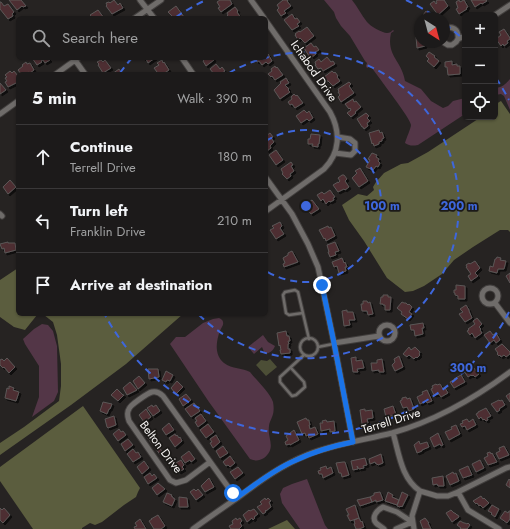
<!DOCTYPE html>
<meta charset="utf-8">
<style>
:root{--surface:#1c1a1a;--page:#292727;--text:#f1f3f6;--muted:#a0a1a2;--line:#3a3839}
body{margin:0;font-family:Jost,sans-serif;background:var(--page);color:var(--text)}
.controls{position:absolute;right:12px;top:12px;display:grid;overflow:hidden;border-radius:6px;box-shadow:0 1px 3px #0004}
.controls button{width:36px;height:36px;display:grid;place-items:center;padding:0;border:0;border-bottom:1px solid var(--line);background:var(--surface);color:var(--text);font:20px sans-serif}
.compass{position:absolute;left:414px;top:12px;width:36px;height:36px;border-radius:50%;background:var(--surface);box-shadow:0 1px 3px #0004;rotate:144deg}
.stop{position:absolute;width:12px;height:12px;margin:-9px;border:3px solid #1a73e8;border-radius:50%;background:#fff}
.stop.end{background:#1a73e8;border-color:#fff;box-shadow:0 1px 4px #0008}
.list{margin:0;padding:0;list-style:none}
h2{display:flex;justify-content:space-between;align-items:center;height:52px;margin:0;padding:0 16px;font-size:17px}
h2 small{font-size:13px;font-weight:400;color:var(--muted)}
.list li{display:grid;grid-template-columns:26px 1fr auto;gap:12px;align-items:center;box-sizing:border-box;height:64px;padding:0 16px;border-top:1px solid var(--line)}
.list b{display:block;font-size:15px;white-space:nowrap}
.list p{margin:0;font-size:13px;white-space:nowrap;color:var(--muted)}
.list em{font-size:13px;font-style:normal;color:var(--muted)}
.icon{flex:none;width:22px;height:22px;fill:none;stroke:currentColor;stroke-width:2;stroke-linecap:round;stroke-linejoin:round}
.map{position:relative;flex:none;width:510px;height:529px;overflow:hidden}
.search{position:absolute;background:var(--surface);box-shadow:0 1px 3px #0004;left:16px;top:16px;width:252px;height:44px;display:flex;align-items:center;gap:10px;box-sizing:border-box;padding:0 14px;border-radius:6px;color:var(--muted);font-size:15px}
.panel{position:absolute;background:var(--surface);box-shadow:0 1px 3px #0004;left:16px;top:72px;width:252px;height:244px;border-radius:6px}
.map>svg:first-child{display:block}
.green{fill:#4c4e36}
.forest{fill:#5b5d3e}
.water{fill:#533647}
.building{fill:#4e2e30;stroke:#5b5757;filter:url(#shadow)}
.lines{fill:none;stroke-linecap:round;stroke-linejoin:round}
.service-casing{stroke:#423f3e;stroke-width:4.5}
.minor-casing{stroke:#423f3e;stroke-width:7}
.service{stroke:#6f6c6a;stroke-width:2.5}
.minor{stroke:#6f6c6a;stroke-width:5}
.route{stroke:#1a73e8;stroke-width:5}
.ring{fill:none;stroke:#3e67dc;stroke-width:2;stroke-dasharray:7 5}
.labels{text-anchor:middle;dominant-baseline:central;stroke-width:3.5;stroke-linejoin:round;paint-order:stroke}
.street-label{font-size:12px;fill:#f6f4f3;stroke:#1c1a18}
.centre{fill:#3e67dc;stroke:#1c1a18;stroke-width:2}
.ring-label{font-size:12px;text-anchor:middle;font-weight:bold;fill:#3e67dc;stroke:#1c1a18;stroke-width:3.5;stroke-linejoin:round;paint-order:stroke}
</style>
<div class="map">
<svg width="510" height="529" viewBox="0 0 510 529">
<defs>
<filter id="shadow"><feDropShadow dx="2" dy="2" stdDeviation="0" flood-color="#0009"/></filter>
</defs>
<rect width="100%" height="100%" fill="#262322"/>
<!-- green -->
<path class="green" d="M270,359L277,367L266,376L256,365L261,360L267,361Z"/>
<!-- forest -->
<path class="forest" d="M501,101L510,114V232L508,230H500L473,247L454,260L442,274L424,286L413,291L405,292L387,278L364,241L349,220L342,205L358,194L367,196L374,190L373,187L376,182L384,173L401,164L408,163L428,152L481,117H495C495,109 493,105 501,101Z
M18,268V314H183L126,364L71,405L0,455V443L24,427L59,401L61,386V364L57,335L53,322L44,315H37L25,330L14,327L0,317V280Z
M83,406L140,488L138,492L136,497L124,505L102,522L95,525L90,523L82,528V529H33L0,481V467Z
M287,520L295,529H268Z"/>
<!-- water -->
<path class="water" d="M324,0H352C358,7 361,15 367,22C370,26 382,33 387,33C390,33 391,32 393,30L394,31L391,33C386,56 402,61 405,81L421,89L431,101L443,108L448,106L453,101L465,98V114L418,145C412,146 410,146 405,143C406,139 411,128 411,125C411,119 378,77 372,68L369,67L367,68L366,66L367,63L365,61L350,36L341,26L336,18L334,12Z
M510,79V110L504,96L501,94L495,95V88C501,88 506,84 510,79Z
M219,318C221,319 223,320 223,322C224,325 221,328 220,331C216,341 214,355 224,363C232,369 243,368 250,372C257,381 270,393 273,402C274,407 274,413 272,417C271,420 269,423 269,426C267,439 277,447 264,458C259,461 255,461 250,459L209,402L170,344L176,337H185L203,323L213,319Z
M42,324L48,325L53,331L57,346L58,392L54,401L32,417L39,397V366L25,344L23,339L34,329Z
M263,335L268,342L275,346C273,351 270,353 265,354L262,347L254,354L248,347Z
M307,479L325,525L328,529H300L282,503L280,494L283,488L292,484Z"/>
<!-- building -->
<path class="building" d="M9,0H21L26,6L23,7L22,6L17,10Z
M114,0L118,5L120,3L123,8L112,14L106,6L107,5L106,3L109,2L110,3Z
M220,0H230L232,4L221,12L218,8L220,7L217,2Z
M283,0H288L287,1L291,6L284,11L286,13L281,16L277,10L279,8L277,5Z
M438,0H444L448,6L438,15L430,4L434,1L436,4L437,3L436,1Z
M459,0L460,2L464,0L468,7L466,8L467,9L459,14L456,9L458,8L456,2Z
M471,0H486L487,1L482,4L481,3L475,7Z
M0,2H1L4,6L8,4L14,12L12,14L13,16L8,19L0,9Z
M176,6L184,17L182,18H174L168,12Z
M235,7L238,11L237,12L241,18H228L227,16L228,15L227,13Z
M98,10L104,18H90L92,17L90,15Z
M426,11L432,16L431,18H421Z
M292,14L295,19L297,18L300,22L297,24L299,26L292,30L284,20Z
M307,27L314,36L305,43L300,38L298,40L295,35H296L295,34L299,31L300,32Z
M504,29L510,38V39L507,41L508,43L504,46L503,44L501,46L496,39L501,35L499,32Z
M419,35H420V42H426V44H424L425,46L417,48L416,37H419Z
M311,43L314,47L316,46L319,50L315,52L316,54L312,57L310,55L309,56L304,48Z
M266,52L268,55V54L272,61L268,64L266,62L262,65L259,61L257,62L255,58H266Z
M429,52L435,56L434,57L439,61L434,67L427,61L429,59L426,56Z
M327,57L331,62L333,61L335,64L323,71L321,68L318,69L315,65H316L315,62L319,59L321,62Z
M32,58H48L50,60L45,63L43,60L41,61L42,62L37,65Z
M143,58H155L148,63L146,59L145,60Z
M203,58H213L214,60L206,66L203,61L204,60Z
M101,60L103,62L105,60L111,68L103,73L98,65L99,64L97,62Z
M162,60L163,63L164,62L169,70L163,74H156L157,72L154,68L159,65L157,63Z
M452,61V65L457,64V66H460V74L448,75L447,67H445V62Z
M26,62L27,64L30,63L34,70L30,73L29,72L26,74H21L18,70L23,66L22,65Z
M216,64L220,69L222,67L225,71L222,73L223,74H214L210,69Z
M275,66L276,68L277,67L283,75L275,80L272,76L271,77L268,74L272,71L271,69Z
M119,69L122,74H112Z
M10,71L12,73L14,71L18,76V82L8,87L5,82L7,81L5,78L7,77L5,75Z
M332,71L334,73L335,72L338,76L337,77L340,81L333,86L328,81H327L324,77Z
M286,78L289,83L285,85L289,89L288,90L290,92L280,99L274,90L281,83L280,82Z
M349,82L351,84L349,86L354,93L341,102L338,97L340,95L338,92H339L338,89Z
M0,83L6,90L0,94Z
M294,94L296,96L297,95L303,103L295,108L292,104L290,105L288,102L292,99L291,97Z
M353,99L354,102L356,101L361,107L355,112L356,113L351,117L347,113L351,110L350,108L349,109L345,104Z
M304,110L307,113L309,111L313,118L309,121L307,119L301,123L296,116Z
M366,113L369,116L367,118L370,121L367,123L368,126L364,129L363,127H362L357,119Z
M379,130L380,133L382,132L384,138L382,139V141L379,142V144L374,146L373,143L372,144L369,133Z
M270,133L273,137L271,138L274,142L270,146L271,148L267,151L266,136Z
M311,134L320,135L319,144H318V147L312,146L313,144H308V139H310Z
M276,150L283,160L276,165L269,155Z
M372,153L377,155L376,157L379,159L378,161L380,163L378,167L376,166L373,170L366,167L370,160L368,159Z
M291,162L293,165L291,166L294,171L290,174L291,176L287,179L282,174L283,173L281,169Z
M360,168L368,181L359,187L352,178L357,173L355,171Z
M342,175H344L347,179L345,181L349,187L345,190L344,189L338,192L333,185L338,182V183L340,181L338,178Z
M10,180L16,187L8,194L3,187Z
M330,190L335,197L333,198L334,200L330,202L329,201L326,204L323,199L321,201L317,195L322,192L324,194Z
M312,200L319,209L311,214L307,209L305,210L301,205L308,201L309,202Z
M280,222L282,226L280,228L284,234L276,239L270,230L274,228L272,226Z
M328,226L329,228L331,227L335,236L326,241L325,238L324,239L319,230Z
M8,242V243H15L16,250L5,253L4,248L2,249L0,244Z
M335,242L339,251L335,252L336,255L330,257L328,252H329L327,245Z
M292,251L298,262L284,267L283,264L285,263L283,258L288,255V253Z
M497,257L501,258L500,260L506,261L504,269H498L497,273L489,271L490,266L493,267L495,259H496Z
M342,258L344,263L345,262L347,267H345L346,271L339,273L337,266L334,267L332,262Z
M475,261L480,268L475,273L478,276L471,281L468,276L471,274L466,267H467L466,265L469,263L470,264Z
M510,273V283L506,276Z
M456,285L465,286V299H458V296L455,295V293H454V290H456Z
M383,295H388V297H391L390,310H385V305H383V304H380L381,297H383Z
M363,301H367L368,303L370,302L373,314L368,315L367,311H362L361,304H363Z
M402,302L404,303H406L408,305L409,304L412,307L409,312L412,314L408,319L401,314L402,312L397,308Z
M466,305L469,310V311L472,318L465,322L459,314L463,312L460,309Z
M347,310V312H353L355,320H349L350,325L344,326L342,311Z
M477,318L482,324L479,327L481,329L480,330L482,333L475,338L472,333L470,335L467,331L469,330L468,329L475,324L473,321Z
M423,323L424,328H422L423,334L415,336L414,330H411L410,325Z
M286,331L287,336H289L290,341H288L289,344H288V349H290V353L281,354L280,350H281L280,345L279,346L277,333Z
M490,331L493,335L496,333L500,340L496,343L494,340L490,343L484,335Z
M502,344L510,352V354L506,357L504,355L501,357L500,355L499,356L497,354L498,353L495,349Z
M409,347L411,350L415,347L420,352L419,354L420,355L417,358L416,357L414,359L409,355L407,357L403,354Z
M399,356L403,367L395,371L392,365L395,362L394,359Z
M356,357V361L362,360L364,368L357,369L358,372H353L351,358Z
M7,358L15,367L9,373L4,367L3,368L0,365V360L2,359L4,361Z
M382,359L384,372H379V370L372,371L371,363H377V360Z
M472,366L479,374L475,377L473,375L472,376L471,375L468,377L464,371Z
M148,369H158L159,377L149,379Z
M166,371L173,375L170,381L167,380L166,382L162,380Z
M461,375L465,382L454,388L450,382L455,379H454Z
M139,376L145,383L138,389L133,381Z
M177,381L183,387L176,394L171,388Z
M130,382L137,390L127,395L123,388Z
M436,384L437,385L440,384L443,389L445,388L448,393L441,397L439,394L434,395L431,389L433,388L432,386Z
M9,386L14,388L13,390L19,392L16,401L5,398L7,388L9,389Z
M117,389L123,395H124L118,401L111,395Z
M427,390L432,401L427,403L426,401L420,404L417,397L423,394L422,392Z
M510,393V402L506,396Z
M186,394L191,400L183,406L179,399Z
M406,397L407,399L410,398L414,409L409,411L407,407L403,408L400,401L402,400V398Z
M499,400L500,401L502,400L505,405L499,409L500,410L497,412L491,404Z
M103,402L112,404L110,409H109L107,414L100,411Z
M194,403L200,411L191,417L185,409Z
M152,405L153,407L156,405L160,411L153,416L147,408Z
M393,406L396,415L386,417L384,409Z
M486,408L491,416L487,418L488,420L486,421L484,419L483,420L481,417L479,419L476,414L478,413V412Z
M146,409L151,417L144,422L139,415Z
M365,409V411L372,410L373,418L367,419L368,423L362,424L360,410Z
M201,414L206,421L198,427L195,422L197,421L195,418Z
M114,416L116,425L108,428L107,427L105,419Z
M306,418L307,420H309V421L310,425H309L310,429L315,427L318,434L309,438L308,435L306,436L305,433L302,434L297,422Z
M467,419L469,422L473,419L476,425L467,430L465,426L462,427L460,424L463,423L462,421Z
M326,420L327,422L334,421L335,431L330,432V429L321,431L320,423H323L322,421Z
M169,423L174,430L166,435L162,429Z
M208,424L214,432L206,438L200,430Z
M456,425L460,434L449,440L445,432L452,429L451,427Z
M119,429L121,432L123,431L126,435L118,441L113,434Z
M294,430L299,440L290,445V444L286,445L285,442L288,440L286,436Z
M438,433L443,445L441,446L440,444L434,447L430,438Z
M175,434L176,436L177,435L179,438L180,437L182,441L175,447L169,438Z
M151,435L156,442L152,444L147,437Z
M216,435L220,442L213,448L210,443L212,442L210,439Z
M128,439L133,445L125,451L121,444Z
M419,441L420,444L427,442L429,447L422,450V451L417,453L414,445Z
M223,446L228,453L220,458L216,451Z
M504,446L509,455L499,459L496,453L500,451L499,448Z
M159,447L164,454L161,456L156,449Z
M133,449L136,453L138,452L141,457L133,462L127,454Z
M189,451L195,459L191,462L190,460L185,463L181,457Z
M490,452L491,454L492,453L497,462L488,465L484,458L488,456L487,453Z
M381,454L383,463L378,465L377,464H376L375,462L370,464L369,459Z
M230,456L235,463L230,467L228,465L226,466L223,462Z
M365,458L367,465L363,466L364,468L359,469L357,466L358,469L353,470L351,461Z
M181,460L184,465L182,467L184,469L179,472L174,464Z
M480,460L484,468L476,472L472,464Z
M144,461L149,468L142,474L137,467Z
M343,462H345L349,475L342,477L341,473H339L336,463Z
M326,466L327,469L331,467L333,473L323,478L322,474H319L318,471L321,470L320,468Z
M468,466L472,475L463,478L459,470Z
M238,467L243,473L235,479L230,472Z
M453,472L454,474L456,473L459,481L450,485L446,476Z
M150,473L152,476L154,474L157,478L148,484L144,477Z
M443,476L444,486H438L437,484L433,485L432,478Z
M209,478L214,487L205,492L201,486Z
M509,479L510,480V488L506,485Z
M158,483L165,489L157,495L152,488Z
M194,489L196,491L198,489L203,495L196,500L190,492Z
M380,492L383,500L376,502V500L372,502L370,497L374,495V493Z
M388,492L393,495L392,497L399,500L397,505L385,501Z
M402,492L408,495L402,507L401,506L400,507L397,506Z
M167,493L172,495L171,496L173,497V498L175,499L172,506L163,502Z
M481,496L483,499L484,498L489,503L483,508L480,505L479,506L477,503L476,504L473,501Z
M179,497L187,498L188,507H179Z
M370,497L372,502L360,506L357,500Z
M265,498L266,500L268,498L271,501L269,502L271,507L266,511V510L265,511L266,512L263,514L257,507L262,504L260,502Z
M355,505L359,518L350,521L347,515H349L346,509Z
M492,505L499,509L495,517L491,514L492,513L488,511Z
M0,508L2,510L4,508L10,515L3,523L0,520Z
M254,509L258,514L254,517L255,518L253,520L252,518L247,522L243,515L249,510L250,511Z
M451,510L454,513H455L457,515H458L459,517L452,522L446,513Z
M505,511L508,513L509,511H510V519L507,523L500,518Z
M158,515L165,526L161,529H154L149,521L152,519H151Z
M236,518L237,520L240,518L242,521L240,523L242,526L239,529H231L229,526L233,524L232,521Z
M359,518L361,522L362,521L364,527L359,529H356L354,524H355L354,520Z
M425,518L429,523H428L431,529H423L420,521Z
M140,519L146,529H135L134,527L137,526L135,523Z
M460,521L464,523H465L467,524L468,523L470,525L467,529H460L461,528L457,525Z"/>
<g class="lines">
<!-- service casing -->
<g class="service-casing">
<path id="service" d="M303,313L289,315L286,313L283,295L285,292L295,290L298,292L309,339
M300 347a9 9 0 1 1 18 0a9 9 0 1 1-18 0Z
M318,347L333,344
M291,368L304,382L305,387L296,395L292,396L280,382V377L304,355"/>
</g>
<!-- minor casing -->
<g class="minor-casing">
<path id="minor" d="M140,0L154,18
M251,0L264,18
M495,15L510,5
M135,18L161,0
M266,21L330,112C341,132 340,153 324,169L266,211
M444,29C452,25 459,29 458,39
M443,42L448,45H452L456,42L458,39L465,36
M182,58L193,74
M75,60L85,74
M56,74L78,58
M0,114L18,101
M335,153L351,155L355,151V143L350,139L338,137
M266,178L292,214L308,244L318,267L334,343L353,442
M0,214L2,216
M482 296a8 8 0 1 1 16 0a8 8 0 1 1-16 0Z
M495,303L510,323
M379 333a8 8 0 1 1 16 0a8 8 0 1 1-16 0Z
M334,343L379,336
M393,433C399,453 401,478 420,491L412,516L414,529
M210,462L186,480L176,483L170,480L129,421C128,417 126,413 129,409C130,405 148,393 152,392C156,391 160,393 163,396L236,498
M420,491L437,496H448L458,492L506,468L510,467
M458,492L468,510L499,529
M193,529C208,518 224,507 240,496C261,480 282,465 307,455C334,444 364,440 392,433C435,421 475,398 510,372
M384,529C382,527 378,525 376,523C371,517 377,510 383,507L397,512L412,522
M396,529L412,522"/>
</g>
<!-- service -->
<use href="#service" class="service"/>
<!-- minor -->
<use href="#minor" class="minor"/>
</g>
<g class="lines">
<!-- route -->
<path class="route" d="M233,493L236,498C255,485 273,470 294,461C313,452 332,446 353,442L334,343L322,285"/>
</g>
<!-- distance rings -->
<g class="ring">
<path d="M266 141A76 76 0 1 1 266 271"/>
<path d="M229 73A153 153 0 1 1 198 314"/>
<path d="M509 312A229 229 0 0 1 105 315M120 73A229 229 0 0 1 131 59M176 17A229 229 0 0 1 206 0M406 0A229 229 0 0 1 436 17M445 24A229 229 0 0 1 464 40M496 78A229 229 0 0 1 509 100"/>
</g>
<g class="labels">
<!-- street labels -->
<g class="street-label">
<text transform="translate(314 71) rotate(55)">Ichabod Drive</text>
<text transform="translate(391 421) rotate(-17)">Terrell Drive</text>
<text transform="translate(161 447) rotate(53)">Belton Drive</text>
</g>
</g>
<circle cx="306" cy="206" r="6" class="centre"/>
<g class="ring-label">
<text x="382" y="210">100 m</text>
<text x="459" y="210">200 m</text>
<text x="468" y="372">300 m</text>
</g>
</svg>
<div class="controls">
<button>+</button>
<button>−</button>
<button><svg class="icon" aria-label="locate" viewBox="0 0 24 24"><circle cx="12" cy="12" r="6"/><path d="M12 2v4M12 18v4M2 12h4M18 12h4"/></svg></button>
</div>
<svg class="compass" viewBox="-18 -18 36 36"><path d="M0-13l5 13h-10z" fill="#e53935"/><path d="M0 13l5-13h-10z" fill="#a0a1a2"/></svg>
<div class="stop" style="left:233px;top:493px"></div>
<div class="stop end" style="left:322px;top:285px"></div>
<div class="search"><svg class="icon" aria-label="search" viewBox="0 0 24 24"><circle cx="10" cy="10" r="6"/><path d="M15 15l6 6"/></svg>Search here</div>
<section class="panel">
<h2>5 min<small>Walk · 390 m</small></h2>
<ul class="list">
<li><svg class="icon" aria-label="ahead" viewBox="0 0 24 24"><path d="M12 20V5M6 11l6-6 6 6"/></svg><div><b>Continue</b><p>Terrell Drive</p></div><em>180 m</em></li>
<li><svg class="icon" aria-label="left" viewBox="0 0 24 24"><path d="M17 20v-9H6M10 6l-5 5 5 5"/></svg><div><b>Turn left</b><p>Franklin Drive</p></div><em>210 m</em></li>
<li><svg class="icon" aria-label="arrive" viewBox="0 0 24 24"><path d="M6 21V4h12l-3 4 3 4H6"/></svg><div><b>Arrive at destination</b></div></li>
</ul>
</section>
</div>
